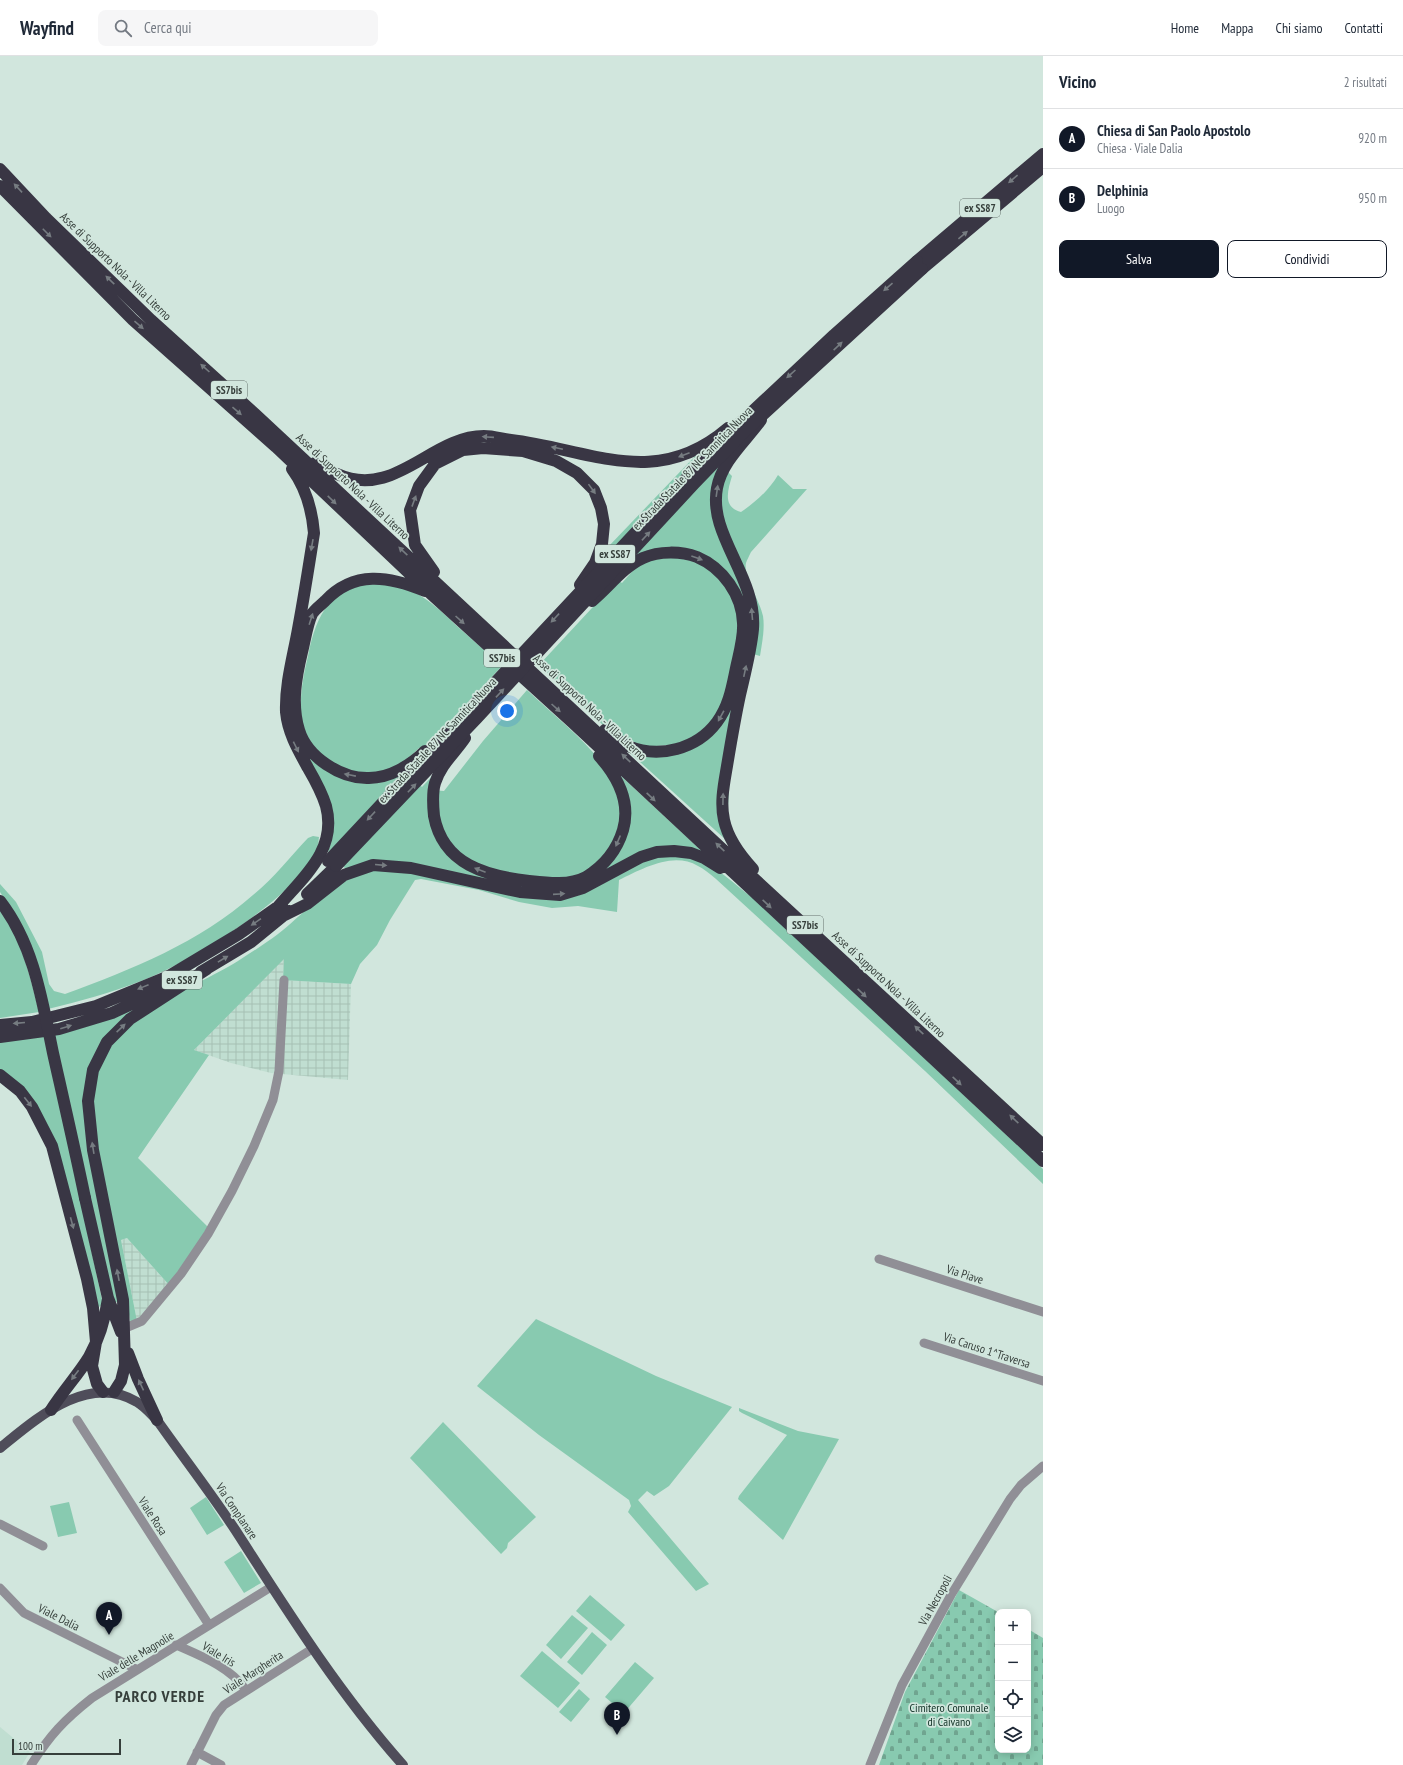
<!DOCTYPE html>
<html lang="it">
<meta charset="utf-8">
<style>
:root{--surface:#fff;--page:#f6f6f7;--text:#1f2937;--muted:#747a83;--line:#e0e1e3;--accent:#111827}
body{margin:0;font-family:"PT Sans Narrow",sans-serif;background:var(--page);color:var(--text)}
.controls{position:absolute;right:12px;bottom:12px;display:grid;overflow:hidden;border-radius:8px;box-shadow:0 2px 10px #0003}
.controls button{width:36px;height:36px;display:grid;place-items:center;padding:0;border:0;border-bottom:1px solid var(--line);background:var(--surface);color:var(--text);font:20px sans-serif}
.scale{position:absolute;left:12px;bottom:10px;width:109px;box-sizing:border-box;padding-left:4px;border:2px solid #363f3b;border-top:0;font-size:11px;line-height:14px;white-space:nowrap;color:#363f3b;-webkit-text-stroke:3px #d1e6dd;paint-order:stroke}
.you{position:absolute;left:507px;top:655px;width:14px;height:14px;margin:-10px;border:3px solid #fff;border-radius:50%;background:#1a73e8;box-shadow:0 0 0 6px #1a73e833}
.badge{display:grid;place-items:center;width:26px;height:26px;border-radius:50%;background:var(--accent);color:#fff;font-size:13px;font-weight:700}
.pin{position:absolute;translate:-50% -33px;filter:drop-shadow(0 1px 2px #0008)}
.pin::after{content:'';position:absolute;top:21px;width:14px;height:12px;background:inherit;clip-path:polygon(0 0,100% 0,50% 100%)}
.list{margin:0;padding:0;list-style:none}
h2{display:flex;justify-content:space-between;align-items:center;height:52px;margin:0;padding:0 16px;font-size:17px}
h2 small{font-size:13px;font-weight:400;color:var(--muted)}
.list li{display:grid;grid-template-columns:26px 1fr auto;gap:12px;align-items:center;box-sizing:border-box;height:60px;padding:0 16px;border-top:1px solid var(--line)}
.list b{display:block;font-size:15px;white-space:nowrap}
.list p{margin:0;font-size:13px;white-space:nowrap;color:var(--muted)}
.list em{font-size:13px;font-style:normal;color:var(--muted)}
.actions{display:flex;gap:8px;padding:12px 16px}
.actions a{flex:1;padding:9px 0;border:1px solid var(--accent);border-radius:8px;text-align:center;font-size:14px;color:var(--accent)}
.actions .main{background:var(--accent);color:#fff}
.icon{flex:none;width:22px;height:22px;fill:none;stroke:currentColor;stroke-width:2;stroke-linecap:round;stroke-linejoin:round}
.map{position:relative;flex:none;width:1043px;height:1709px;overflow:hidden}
header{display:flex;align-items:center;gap:24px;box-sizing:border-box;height:56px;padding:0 20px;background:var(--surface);border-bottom:1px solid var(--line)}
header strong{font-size:19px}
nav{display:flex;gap:22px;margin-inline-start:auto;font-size:14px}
.search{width:280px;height:36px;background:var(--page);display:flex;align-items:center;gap:10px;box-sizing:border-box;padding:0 14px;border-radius:8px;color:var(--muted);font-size:15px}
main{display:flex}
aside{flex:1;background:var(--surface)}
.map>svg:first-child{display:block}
.built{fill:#c0ded1}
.industrial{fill:url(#industrial-grid)}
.green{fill:#88cab0}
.cemetery{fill:url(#cemetery-stones)}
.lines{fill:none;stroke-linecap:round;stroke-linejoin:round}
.minor{stroke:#908f96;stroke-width:9}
.major{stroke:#4f4d5a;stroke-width:10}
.highway{stroke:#393644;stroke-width:12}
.highway-bridge{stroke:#393644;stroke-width:12}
.oneway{fill:#767c81}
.labels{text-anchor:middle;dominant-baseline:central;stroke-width:3.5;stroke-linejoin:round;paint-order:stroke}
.shield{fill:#d1e6dd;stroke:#64716c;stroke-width:1}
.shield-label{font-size:11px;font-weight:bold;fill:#363f3b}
.street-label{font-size:12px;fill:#363f3b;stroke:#d1e6dd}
.park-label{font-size:12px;fill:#103025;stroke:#d1e6dd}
.district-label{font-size:16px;font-weight:bold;letter-spacing:1px;fill:#363f3b;stroke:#d1e6dd}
</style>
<header>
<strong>Wayfind</strong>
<div class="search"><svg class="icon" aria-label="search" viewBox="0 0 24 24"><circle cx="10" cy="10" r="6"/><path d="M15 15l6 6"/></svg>Cerca qui</div>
<nav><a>Home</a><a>Mappa</a><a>Chi siamo</a><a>Contatti</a></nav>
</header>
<main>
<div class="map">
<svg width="1043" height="1709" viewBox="0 0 1043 1709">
<defs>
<pattern id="industrial-grid" width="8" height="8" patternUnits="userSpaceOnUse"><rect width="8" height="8" fill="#c0ded1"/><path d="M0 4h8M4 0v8" fill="none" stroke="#a6c0b4"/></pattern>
<pattern id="cemetery-stones" width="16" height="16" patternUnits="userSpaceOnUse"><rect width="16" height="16" fill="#88cab0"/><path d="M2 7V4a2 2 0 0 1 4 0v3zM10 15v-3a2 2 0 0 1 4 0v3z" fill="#70a590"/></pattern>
</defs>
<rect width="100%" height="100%" fill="#d1e6dd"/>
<!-- built -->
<path class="built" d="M0,1671L30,1696L22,1709H0Z"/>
<!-- industrial -->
<path class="industrial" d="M284,902L283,924L351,928L348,1024L271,1017L231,1007L194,994Z
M127,1182L170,1230L137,1265L121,1184Z"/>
<!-- green -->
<path class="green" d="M698,397L722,410L732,420C728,434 722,451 741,456C756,446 769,434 778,419L793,433H807L751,496C749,500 747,504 746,507C743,520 760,545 763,560C765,573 762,587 760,600L746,596L734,652L726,784L629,696L641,697L704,684L727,638L711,668L683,688L642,691L605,671L539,609L618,524L622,527L636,511L604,503L608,491Z
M380,526C414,529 435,549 458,571C473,584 487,597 502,610L437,679L436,678L421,694L419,692L400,710L422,731L436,716L431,734L444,735L483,685L527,634C553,659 588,685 608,716C617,730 622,745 621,762C620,791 594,819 566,823C549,825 531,821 514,818V827C536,831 558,835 580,827C622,812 642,760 619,721L621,720L705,798C649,778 627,811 580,829C558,838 536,834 514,830L513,838C535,842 558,844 579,837C619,825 649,785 695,802C717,810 735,829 753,842L1043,1113V1128L925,1015L716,823C710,818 704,813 698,810C673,795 642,813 619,824L617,856L578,850L552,852L519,846L479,834L421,823L415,824L390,864L377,889L360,908L351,928L283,924L284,903L194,994L209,999L138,1102L208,1171L170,1230L127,1182L121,1184L137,1265L131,1269C123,1224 114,1180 105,1135C100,1105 90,1064 94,1034C96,1016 105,996 116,981C141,950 203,927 238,905C252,896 266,887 278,878C302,860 327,829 355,820L352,811L346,813L328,797C330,788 333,779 333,770C334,728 295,699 291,659L301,658C300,637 303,621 308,600C317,555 331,531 380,526Z
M313,780L319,781C318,786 319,794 317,798C288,845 193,905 141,925C111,937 80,945 48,953L13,856L0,836V828L16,846L42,896L49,928L54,935L65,938C131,914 200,886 253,839C274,822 290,801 308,782Z
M0,851C21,883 30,919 39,956L0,962Z
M133,954L134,956L119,967L86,1032L118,1246H114L87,1126L77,1129L103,1248L99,1251L97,1249L58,1097L0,1015V986Z
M536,1263L656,1320L732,1351L669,1430L654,1440L647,1435L638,1444L709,1528L696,1535L628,1456L631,1450L629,1444L539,1379L477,1330Z
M739,1352L798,1375L839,1383L783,1484L738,1443L739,1440L787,1379L742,1357L739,1355Z
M443,1366L536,1461L508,1487L507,1492L501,1498L410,1402Z
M206,1441L224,1469L207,1479L190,1452Z
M69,1446L77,1477L58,1481L50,1450Z
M241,1495L261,1527L244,1537L224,1506Z
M590,1539L625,1569L611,1585L576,1555Z
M572,1559L588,1572L561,1603L546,1589Z
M592,1576L607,1589L582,1619L567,1606Z
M542,1595L580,1627L558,1652L520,1620Z
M635,1606L654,1622L624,1657L605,1641Z
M579,1633L590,1643L571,1666L559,1656Z"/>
<!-- cemetery -->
<path class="cemetery" d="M959,1534L998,1556V1694H1028V1573L1043,1582V1709H879L905,1636Z"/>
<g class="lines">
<!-- minor -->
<path class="minor" d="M879,1203L1043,1256
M123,1273L142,1265L181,1218L208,1178L232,1135L254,1090L273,1044L279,1015L284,924
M924,1287L1043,1325
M77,1364L209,1569
M0,1468L43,1490
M0,1532L24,1557L136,1613
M176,1589C201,1600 230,1611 246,1634
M197,1696L221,1709
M31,1709C50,1679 64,1664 92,1642L271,1531
M191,1709L216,1659L224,1649L312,1593
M870,1709L902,1629L951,1539L1010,1443L1021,1429L1043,1410"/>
<!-- major -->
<path class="major" d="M0,1392C36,1363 88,1316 137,1346C144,1350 151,1358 157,1364C183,1401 211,1437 236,1475C288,1556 339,1637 403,1709"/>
<!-- highway -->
<path class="highway" d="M0,113L46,162L151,264L255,358L735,805L1043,1089
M0,130L133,264L276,391L431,538L572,666L1043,1105
M917,205L1043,98
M922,213L1043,111
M315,407C322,412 329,415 337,418C395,444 431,380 484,380C493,380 503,383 511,384C592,394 656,434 728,372
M434,516L415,489L410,454L419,430L435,408L463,394L483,392L523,395L556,405L577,417L594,434L601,452L604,468L602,488L595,507L580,529
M425,535C389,520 354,514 325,545C321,549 315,553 312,558C307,569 305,584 302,596C296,621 291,648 299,674C307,701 341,723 369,722C390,722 411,709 425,695
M592,545C609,531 623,511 643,502C659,495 681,495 697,501C723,512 742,539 743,567C744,581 739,598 736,612C732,631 729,650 717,666C697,693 659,703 628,690C620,686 612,680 605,674
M465,682C455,697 441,708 435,727C432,737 433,750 434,760C443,809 487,820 529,825C547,827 569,830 586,821C604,810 617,794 623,774C631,746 617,720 599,700
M753,813C740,799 728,783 724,764C720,746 724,728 727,710C731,686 735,662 740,639C745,617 751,595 753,573C757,520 708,480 717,432C722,405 746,385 761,364
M307,838L336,810
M276,853C301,823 338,795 326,750C322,737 315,724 308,712C298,694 288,677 286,656C285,628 293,601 298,573C304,541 309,509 314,477C312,453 306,432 292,413
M285,859L307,848L344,819L373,809L411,812L520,836L560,839L583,832L641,801L657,796L674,795L691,797L704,802L720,812
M201,916L251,886L289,855
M0,969L32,966L96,950L169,920L239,878L282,848
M0,981L59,973L112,957L164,933
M0,1019L20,1035L32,1051L52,1090L87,1223L93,1252L96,1286L92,1310L97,1328L103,1336
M85,1142L108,1242L121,1276
M128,1297L138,1323L157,1364
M114,1336L121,1325L125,1309L123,1244L93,1094L88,1045L93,1014L107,986L130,963L207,913
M51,1354C63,1335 78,1319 89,1301C99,1283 105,1263 108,1243"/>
<!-- highway-bridge -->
<path class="highway-bridge" d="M328,805L723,383L834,279L917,205
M336,810L477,662L694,428L744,376L922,213
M0,845C34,889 42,944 53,997C64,1046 75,1094 85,1142"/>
</g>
<!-- one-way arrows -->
<defs><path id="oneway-solid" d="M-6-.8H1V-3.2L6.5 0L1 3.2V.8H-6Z"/></defs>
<g class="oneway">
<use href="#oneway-solid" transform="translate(1013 123) rotate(140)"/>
<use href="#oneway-solid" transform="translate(18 132) rotate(-133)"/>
<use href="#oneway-solid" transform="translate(47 177) rotate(45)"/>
<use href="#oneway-solid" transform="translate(963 179) rotate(-40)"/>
<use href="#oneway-solid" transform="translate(110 224) rotate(-136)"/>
<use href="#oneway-solid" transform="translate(888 231) rotate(139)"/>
<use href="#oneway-solid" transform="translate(139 269) rotate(41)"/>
<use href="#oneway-solid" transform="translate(838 290) rotate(-43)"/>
<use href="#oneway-solid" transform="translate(205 312) rotate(-138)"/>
<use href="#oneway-solid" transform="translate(791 318) rotate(138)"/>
<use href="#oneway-solid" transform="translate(237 355) rotate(41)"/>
<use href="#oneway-solid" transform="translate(488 381) rotate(-176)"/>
<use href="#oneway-solid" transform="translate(557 392) rotate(-168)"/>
<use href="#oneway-solid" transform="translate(684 399) rotate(159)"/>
<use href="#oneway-solid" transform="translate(592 433) rotate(54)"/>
<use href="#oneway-solid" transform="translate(717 435) rotate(-82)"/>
<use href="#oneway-solid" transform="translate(332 444) rotate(44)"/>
<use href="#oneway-solid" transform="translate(414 445) rotate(-70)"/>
<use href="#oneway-solid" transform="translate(646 480) rotate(-47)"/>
<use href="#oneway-solid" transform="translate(312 489) rotate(100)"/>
<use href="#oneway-solid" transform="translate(403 495) rotate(-137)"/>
<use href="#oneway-solid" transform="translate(697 502) rotate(20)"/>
<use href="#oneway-solid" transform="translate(752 558) rotate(-95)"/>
<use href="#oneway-solid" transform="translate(555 562) rotate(133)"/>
<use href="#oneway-solid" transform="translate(311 563) rotate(-72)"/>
<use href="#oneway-solid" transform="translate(460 564) rotate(42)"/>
<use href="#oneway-solid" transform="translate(745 615) rotate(-78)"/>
<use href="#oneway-solid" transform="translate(500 637) rotate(-47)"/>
<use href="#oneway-solid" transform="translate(556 652) rotate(42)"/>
<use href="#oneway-solid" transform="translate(721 660) rotate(119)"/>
<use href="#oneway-solid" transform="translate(296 691) rotate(64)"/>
<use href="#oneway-solid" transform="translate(626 702) rotate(-137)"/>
<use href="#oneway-solid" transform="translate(350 719) rotate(-169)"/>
<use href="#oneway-solid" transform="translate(412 732) rotate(-46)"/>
<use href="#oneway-solid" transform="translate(651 741) rotate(43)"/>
<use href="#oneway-solid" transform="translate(723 743) rotate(-89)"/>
<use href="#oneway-solid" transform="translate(371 760) rotate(133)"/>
<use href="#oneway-solid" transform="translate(618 785) rotate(113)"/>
<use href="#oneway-solid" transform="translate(720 791) rotate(-137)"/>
<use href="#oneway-solid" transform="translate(381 809) rotate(5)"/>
<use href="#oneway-solid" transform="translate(480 814) rotate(-159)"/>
<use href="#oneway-solid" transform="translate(559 838) rotate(-4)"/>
<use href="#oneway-solid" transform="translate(767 848) rotate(43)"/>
<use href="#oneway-solid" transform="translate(256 866) rotate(146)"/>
<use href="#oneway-solid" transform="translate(223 903) rotate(-31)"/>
<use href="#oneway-solid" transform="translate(143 931) rotate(158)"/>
<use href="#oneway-solid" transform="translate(862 937) rotate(43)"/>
<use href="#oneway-solid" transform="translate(19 967) rotate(175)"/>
<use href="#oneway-solid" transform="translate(66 971) rotate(-17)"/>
<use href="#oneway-solid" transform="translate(121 972) rotate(-43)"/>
<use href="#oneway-solid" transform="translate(919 974) rotate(-137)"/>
<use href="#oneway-solid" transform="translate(957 1025) rotate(43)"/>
<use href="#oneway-solid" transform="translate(28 1046) rotate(52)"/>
<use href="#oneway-solid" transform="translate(1014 1063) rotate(-137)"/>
<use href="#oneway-solid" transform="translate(93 1092) rotate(-99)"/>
<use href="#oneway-solid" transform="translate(72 1167) rotate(75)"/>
<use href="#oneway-solid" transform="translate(118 1219) rotate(-101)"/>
<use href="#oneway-solid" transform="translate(75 1319) rotate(127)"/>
<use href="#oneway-solid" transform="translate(141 1329) rotate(-115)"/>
</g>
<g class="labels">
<!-- shield labels -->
<g class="shield">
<rect x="960" y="143" width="40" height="18" rx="3"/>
<rect x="211" y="325" width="36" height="18" rx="3"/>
<rect x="595" y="489" width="40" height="18" rx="3"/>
<rect x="484" y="593" width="36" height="18" rx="3"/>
<rect x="787" y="860" width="36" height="18" rx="3"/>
<rect x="162" y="915" width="40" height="18" rx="3"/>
</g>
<g class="shield-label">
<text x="980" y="152">ex SS87</text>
<text x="229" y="334">SS7bis</text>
<text x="615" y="498">ex SS87</text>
<text x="502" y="602">SS7bis</text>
<text x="805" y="869">SS7bis</text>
<text x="182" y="924">ex SS87</text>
</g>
<!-- street labels -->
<g class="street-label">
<text transform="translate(116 210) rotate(44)">Asse di Supporto Nola - Villa Literno</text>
<text transform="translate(692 412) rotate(-46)">ex Strada Statale 87 NC Sannitica Nuova</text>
<text transform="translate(353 430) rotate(43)">Asse di Supporto Nola - Villa Literno</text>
<text transform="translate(590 651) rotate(43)">Asse di Supporto Nola - Villa Literno</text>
<text transform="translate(437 684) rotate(-47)">ex Strada Statale 87 NC Sannitica Nuova</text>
<text transform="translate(889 928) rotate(43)">Asse di Supporto Nola - Villa Literno</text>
<text transform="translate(965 1218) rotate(18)">Via Piave</text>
<text transform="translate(987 1294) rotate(18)">Via Caruso 1^Traversa</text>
<text transform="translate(237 1455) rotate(56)">Via Complanare</text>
<text transform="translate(153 1460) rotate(57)">Viale Rosa</text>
<text transform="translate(935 1544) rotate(-61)">Via Necropoli</text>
<text transform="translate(59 1561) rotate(27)">Viale Dalia</text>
<text transform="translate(219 1598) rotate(31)">Viale Iris</text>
<text transform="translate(136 1600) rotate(-31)">Viale delle Magnolie</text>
<text transform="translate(253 1616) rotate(-33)">Viale Margherita</text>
</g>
<!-- park labels -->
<g class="park-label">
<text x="949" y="1651">Cimitero Comunale<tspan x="949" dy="14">di Caivano</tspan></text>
</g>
<!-- district labels -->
<g class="district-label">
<text x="160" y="1640">PARCO VERDE</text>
</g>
</g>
</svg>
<div class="controls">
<button>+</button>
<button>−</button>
<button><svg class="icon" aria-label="locate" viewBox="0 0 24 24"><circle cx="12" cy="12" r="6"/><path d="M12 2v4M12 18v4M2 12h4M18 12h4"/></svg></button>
<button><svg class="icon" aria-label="layers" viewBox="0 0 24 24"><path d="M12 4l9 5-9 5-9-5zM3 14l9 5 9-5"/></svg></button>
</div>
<div class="scale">100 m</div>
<div class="you"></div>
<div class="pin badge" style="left:109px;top:1579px">A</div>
<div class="pin badge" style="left:617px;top:1679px">B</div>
</div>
<aside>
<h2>Vicino<small>2 risultati</small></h2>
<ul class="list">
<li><span class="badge">A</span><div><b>Chiesa di San Paolo Apostolo</b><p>Chiesa · Viale Dalia</p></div><em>920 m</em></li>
<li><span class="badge">B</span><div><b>Delphinia</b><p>Luogo</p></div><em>950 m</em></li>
</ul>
<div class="actions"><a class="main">Salva</a><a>Condividi</a></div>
</aside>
</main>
